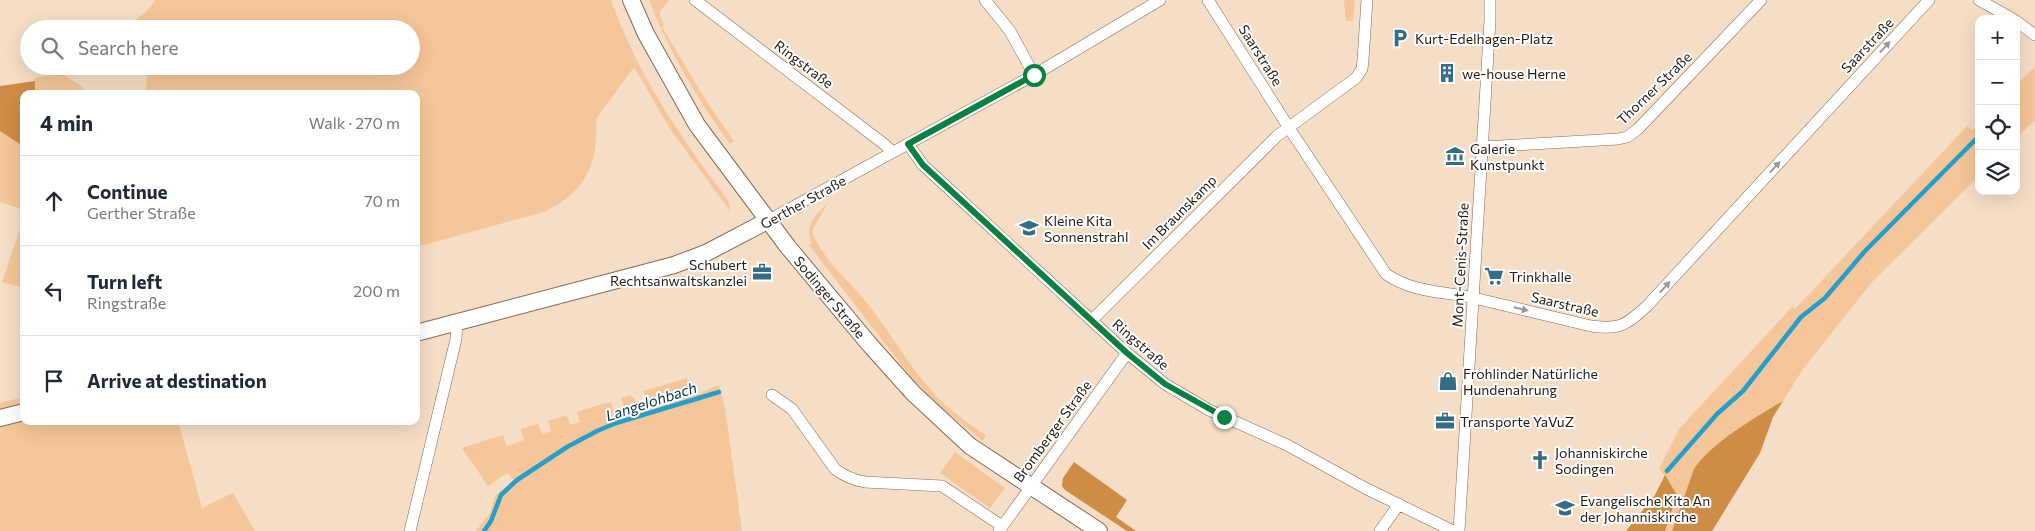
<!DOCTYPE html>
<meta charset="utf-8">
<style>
:root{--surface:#fff;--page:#f6f6f7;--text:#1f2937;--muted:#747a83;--line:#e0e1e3}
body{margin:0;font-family:Commissioner,sans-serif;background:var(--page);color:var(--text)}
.controls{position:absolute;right:15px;top:15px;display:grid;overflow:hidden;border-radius:10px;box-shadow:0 5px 20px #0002}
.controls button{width:45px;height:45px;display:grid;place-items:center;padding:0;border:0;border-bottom:1px solid var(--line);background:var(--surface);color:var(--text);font:25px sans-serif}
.stop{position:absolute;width:15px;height:15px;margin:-11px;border:4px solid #0b8043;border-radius:50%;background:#fff}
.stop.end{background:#0b8043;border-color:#fff;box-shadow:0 1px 5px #0008}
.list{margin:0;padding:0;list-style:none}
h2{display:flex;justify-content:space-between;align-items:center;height:65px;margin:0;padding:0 20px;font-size:21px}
h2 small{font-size:16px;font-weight:400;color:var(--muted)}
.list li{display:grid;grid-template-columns:32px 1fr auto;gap:15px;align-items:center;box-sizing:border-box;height:90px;padding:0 20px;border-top:1px solid var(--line)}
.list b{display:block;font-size:19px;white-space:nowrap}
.list p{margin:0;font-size:16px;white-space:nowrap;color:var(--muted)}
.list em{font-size:16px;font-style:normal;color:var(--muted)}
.icon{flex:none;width:28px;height:28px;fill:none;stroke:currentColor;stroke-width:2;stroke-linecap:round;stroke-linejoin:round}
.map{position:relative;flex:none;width:2035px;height:531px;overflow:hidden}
.search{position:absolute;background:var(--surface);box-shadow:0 5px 20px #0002;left:20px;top:20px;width:400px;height:55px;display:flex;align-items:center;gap:12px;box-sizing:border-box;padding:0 18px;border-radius:28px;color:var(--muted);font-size:19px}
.panel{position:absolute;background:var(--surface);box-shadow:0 5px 20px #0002;left:20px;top:90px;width:400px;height:335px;border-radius:10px}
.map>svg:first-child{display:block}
.green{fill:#f5c699}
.forest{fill:#cf8c44}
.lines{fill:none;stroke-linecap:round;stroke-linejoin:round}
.stream{stroke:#259ecb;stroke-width:4.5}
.street-casing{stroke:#806b56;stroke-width:12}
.secondary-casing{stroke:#806b56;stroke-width:18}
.street{stroke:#fff;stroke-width:11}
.secondary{stroke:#fff;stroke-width:16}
.oneway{fill:#9c9895}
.route{stroke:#0b8043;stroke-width:6}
.labels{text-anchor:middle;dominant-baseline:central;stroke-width:4;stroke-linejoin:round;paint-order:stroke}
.poi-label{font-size:14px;fill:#241b13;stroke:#fff;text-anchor:start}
.street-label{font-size:14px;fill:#241b13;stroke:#fff}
.water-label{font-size:15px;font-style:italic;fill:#023649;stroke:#fff}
</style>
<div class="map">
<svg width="2035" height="531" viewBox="0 0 2035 531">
<rect width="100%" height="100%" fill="#f6ddc6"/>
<!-- green -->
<path class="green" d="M156,0H611C639,77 679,135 728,200L730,211L670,129L634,67L596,119C599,164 585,192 544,212L416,247V94H145L149,66H411V29H122L146,12Z
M649,0H669L659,13L664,24L662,27L707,102L734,141L730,144C697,99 669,52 649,0Z
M1344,0H1355L1353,21H1346Z
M2035,66V120L2016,138V86Z
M61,73L82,87L88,94H35V78Z
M1979,124V176L1872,282L1803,369L1773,417L1760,453L1712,531H1626L1655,495L1665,476L1659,469L1679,429L1792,307L1795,309L1967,126L1973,130Z
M0,131L24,147V210L0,202Z
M828,203L812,231C822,260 848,279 867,303C893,335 912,372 941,401C955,414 971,425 986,436L983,441L939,406L910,376L809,245L812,243C803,226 816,214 828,203Z
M24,217V288L2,282Z
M687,378L693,396L719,385L725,408L742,531H476L490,513L495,496L514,480L507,473L488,486L462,448L503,435L507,446L524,440L521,429L538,424L542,434L551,431L548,421L567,415L570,425L580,422L577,412L609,402L611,403L614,411L624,408L621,398L630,395L634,398L636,405L647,402L644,391Z
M24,397V421H178L202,508L233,493L255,531H0V403Z
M955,452L1005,488L990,508L940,473Z"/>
<!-- forest -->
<path class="forest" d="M35,81V94H24V147L0,131V86Z
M1783,401L1773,417L1760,453L1712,531H1672L1694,469C1711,443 1756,417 1783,401Z
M1074,462L1127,500L1116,517L1136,531H1127L1065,490L1062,486L1063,478Z
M1665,475L1677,495L1665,531H1626L1655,495Z"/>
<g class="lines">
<!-- stream -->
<path class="stream" d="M1667,471L1717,414L1743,391L1801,317L1825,298L1865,251L1979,136
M484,531L491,521L501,495L517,480L567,447L597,431L616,423L719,392"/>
<!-- street casing -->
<g class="street-casing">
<path id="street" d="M695,0L884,144L893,152
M985,0L1010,31L1034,75
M1208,0L1289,128L1386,274C1413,293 1443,291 1474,298C1513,307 1552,317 1591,326C1620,330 1626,325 1647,306L1929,0
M1979,0L2013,19
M2016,21L2035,35
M908,144L923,165L1127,353L1165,384L1209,410L1287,445L1365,488L1453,531
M1482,147L1618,139L1627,137L1638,129L1761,0
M769,220L1034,75L1160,0
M1092,320L1277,136L1356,78L1362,69L1363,60L1367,0
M772,395L792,409L835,469C844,476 853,480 865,482L942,486L1002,526
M410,531L456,339L457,322
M999,531L1127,353
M1380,531L1399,504
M1459,531L1490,20V0"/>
</g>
<!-- secondary casing -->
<g class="secondary-casing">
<path id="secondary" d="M631,0L646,34L697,125L788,247L870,345L913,393L970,446L1099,531
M416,333L674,265L706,253L769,220
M0,418L24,412"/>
</g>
<!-- street -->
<use href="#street" class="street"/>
<!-- secondary -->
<use href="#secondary" class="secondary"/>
</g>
<!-- one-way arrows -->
<defs><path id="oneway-solid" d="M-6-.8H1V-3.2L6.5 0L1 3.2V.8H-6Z" transform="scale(1.25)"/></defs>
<g class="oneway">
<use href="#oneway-solid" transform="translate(1885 47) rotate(-47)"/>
<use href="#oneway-solid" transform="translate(1775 167) rotate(-47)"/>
<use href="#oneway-solid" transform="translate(1665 287) rotate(-47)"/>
<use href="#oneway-solid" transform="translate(1521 309) rotate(13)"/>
</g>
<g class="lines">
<!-- route -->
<path class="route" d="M1034,75L908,144L923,165L1127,353L1165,384L1224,417"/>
</g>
<!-- icons -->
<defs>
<g id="parking-bare" transform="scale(1.5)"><path d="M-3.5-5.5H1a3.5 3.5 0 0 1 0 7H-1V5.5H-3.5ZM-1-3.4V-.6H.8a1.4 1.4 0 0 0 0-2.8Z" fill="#336d86" stroke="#fff" stroke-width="2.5" paint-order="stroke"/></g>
<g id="building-bare" transform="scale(1.5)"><path d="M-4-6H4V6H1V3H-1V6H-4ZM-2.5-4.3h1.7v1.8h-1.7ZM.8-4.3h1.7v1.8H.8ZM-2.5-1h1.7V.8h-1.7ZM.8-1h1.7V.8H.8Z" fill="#336d86" stroke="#fff" stroke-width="2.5" paint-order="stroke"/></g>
<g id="museum-bare" transform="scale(1.5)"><path d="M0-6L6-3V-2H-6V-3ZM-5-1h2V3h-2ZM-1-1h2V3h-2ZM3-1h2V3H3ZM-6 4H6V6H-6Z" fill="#336d86" stroke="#fff" stroke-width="2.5" paint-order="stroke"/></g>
<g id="school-bare" transform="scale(1.5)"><path d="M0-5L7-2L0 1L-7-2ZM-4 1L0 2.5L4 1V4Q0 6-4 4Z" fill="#336d86" stroke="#fff" stroke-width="2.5" paint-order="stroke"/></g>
<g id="office-bare" transform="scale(1.5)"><path d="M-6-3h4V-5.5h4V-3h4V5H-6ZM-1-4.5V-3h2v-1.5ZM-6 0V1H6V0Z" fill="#336d86" stroke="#fff" stroke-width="2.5" paint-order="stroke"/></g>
<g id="supermarket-bare" transform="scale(1.5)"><path d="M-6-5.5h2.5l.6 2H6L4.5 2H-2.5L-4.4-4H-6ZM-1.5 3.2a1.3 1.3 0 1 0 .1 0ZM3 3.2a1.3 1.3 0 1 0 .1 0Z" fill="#336d86" stroke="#fff" stroke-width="2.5" paint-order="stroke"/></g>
<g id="shop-bare" transform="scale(1.5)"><path d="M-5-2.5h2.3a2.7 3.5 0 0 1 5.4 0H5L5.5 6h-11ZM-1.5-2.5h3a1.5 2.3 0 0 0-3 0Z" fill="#336d86" stroke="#fff" stroke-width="2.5" paint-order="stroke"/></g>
<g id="church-bare" transform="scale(1.5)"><path d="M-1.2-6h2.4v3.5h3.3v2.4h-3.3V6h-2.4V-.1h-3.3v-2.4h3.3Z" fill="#336d86" stroke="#fff" stroke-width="2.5" paint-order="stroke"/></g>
</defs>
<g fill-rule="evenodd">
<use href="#parking-bare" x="1400" y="38"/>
<use href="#building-bare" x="1447" y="73"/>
<use href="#museum-bare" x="1455" y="156"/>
<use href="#school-bare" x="1029" y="228"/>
<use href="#office-bare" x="762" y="272"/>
<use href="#supermarket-bare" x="1494" y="276"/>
<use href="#shop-bare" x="1448" y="381"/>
<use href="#office-bare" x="1445" y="421"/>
<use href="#church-bare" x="1540" y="460"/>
<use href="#school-bare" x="1565" y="508"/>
</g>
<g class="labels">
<!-- poi labels -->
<g class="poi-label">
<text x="1415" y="38">Kurt-Edelhagen-Platz</text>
<text x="1462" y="73">we-house Herne</text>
<text x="1470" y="148">Galerie<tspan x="1470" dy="16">Kunstpunkt</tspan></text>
<text x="1044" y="220">Kleine Kita<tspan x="1044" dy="16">Sonnenstrahl</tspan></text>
<text x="747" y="264" text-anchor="end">Schubert<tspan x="747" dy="16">Rechtsanwaltskanzlei</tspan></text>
<text x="1509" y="276">Trinkhalle</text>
<text x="1463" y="373">Frohlinder Natürliche<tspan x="1463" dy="16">Hundenahrung</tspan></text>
<text x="1460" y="421">Transporte YaVuZ</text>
<text x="1555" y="452">Johanniskirche<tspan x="1555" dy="16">Sodingen</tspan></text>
<text x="1580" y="500">Evangelische Kita An<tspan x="1580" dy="16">der Johanniskirche</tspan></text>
</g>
<!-- street labels -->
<g class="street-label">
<text transform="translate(1867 45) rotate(-47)">Saarstraße</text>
<text transform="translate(1261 55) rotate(58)">Saarstraße</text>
<text transform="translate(804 64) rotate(37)">Ringstraße</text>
<text transform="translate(1654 88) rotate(-44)">Thorner Straße</text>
<text transform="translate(803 202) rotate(-29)">Gerther Straße</text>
<text transform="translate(1179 212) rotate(-45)">Im Braunskamp</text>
<text transform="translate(1460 265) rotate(-87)">Mont-Cenis-Straße</text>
<text transform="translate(830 297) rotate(50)">Sodinger Straße</text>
<text transform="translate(1565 304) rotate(13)">Saarstraße</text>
<text transform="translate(1141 344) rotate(41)">Ringstraße</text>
<text transform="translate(1052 431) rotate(-54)">Bromberger Straße</text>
</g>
<!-- water labels -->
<g class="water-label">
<text transform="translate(651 401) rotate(-18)">Langelohbach</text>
</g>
</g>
</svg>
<div class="controls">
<button>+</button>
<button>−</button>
<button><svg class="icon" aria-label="locate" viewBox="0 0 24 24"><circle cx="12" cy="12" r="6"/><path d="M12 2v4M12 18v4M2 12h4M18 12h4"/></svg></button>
<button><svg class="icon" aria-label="layers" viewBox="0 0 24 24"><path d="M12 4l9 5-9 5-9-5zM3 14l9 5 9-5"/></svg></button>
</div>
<div class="stop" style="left:1034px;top:75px"></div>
<div class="stop end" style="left:1224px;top:417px"></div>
<div class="search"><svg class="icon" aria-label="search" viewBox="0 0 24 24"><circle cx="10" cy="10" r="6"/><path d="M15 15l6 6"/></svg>Search here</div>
<section class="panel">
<h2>4 min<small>Walk · 270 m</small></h2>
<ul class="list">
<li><svg class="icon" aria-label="ahead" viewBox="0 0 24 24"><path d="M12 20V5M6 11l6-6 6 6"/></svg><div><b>Continue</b><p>Gerther Straße</p></div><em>70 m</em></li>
<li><svg class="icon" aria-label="left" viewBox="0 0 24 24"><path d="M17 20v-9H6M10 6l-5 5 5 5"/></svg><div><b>Turn left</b><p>Ringstraße</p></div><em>200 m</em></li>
<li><svg class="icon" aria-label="arrive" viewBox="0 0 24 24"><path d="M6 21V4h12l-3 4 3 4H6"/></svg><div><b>Arrive at destination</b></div></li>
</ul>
</section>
</div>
